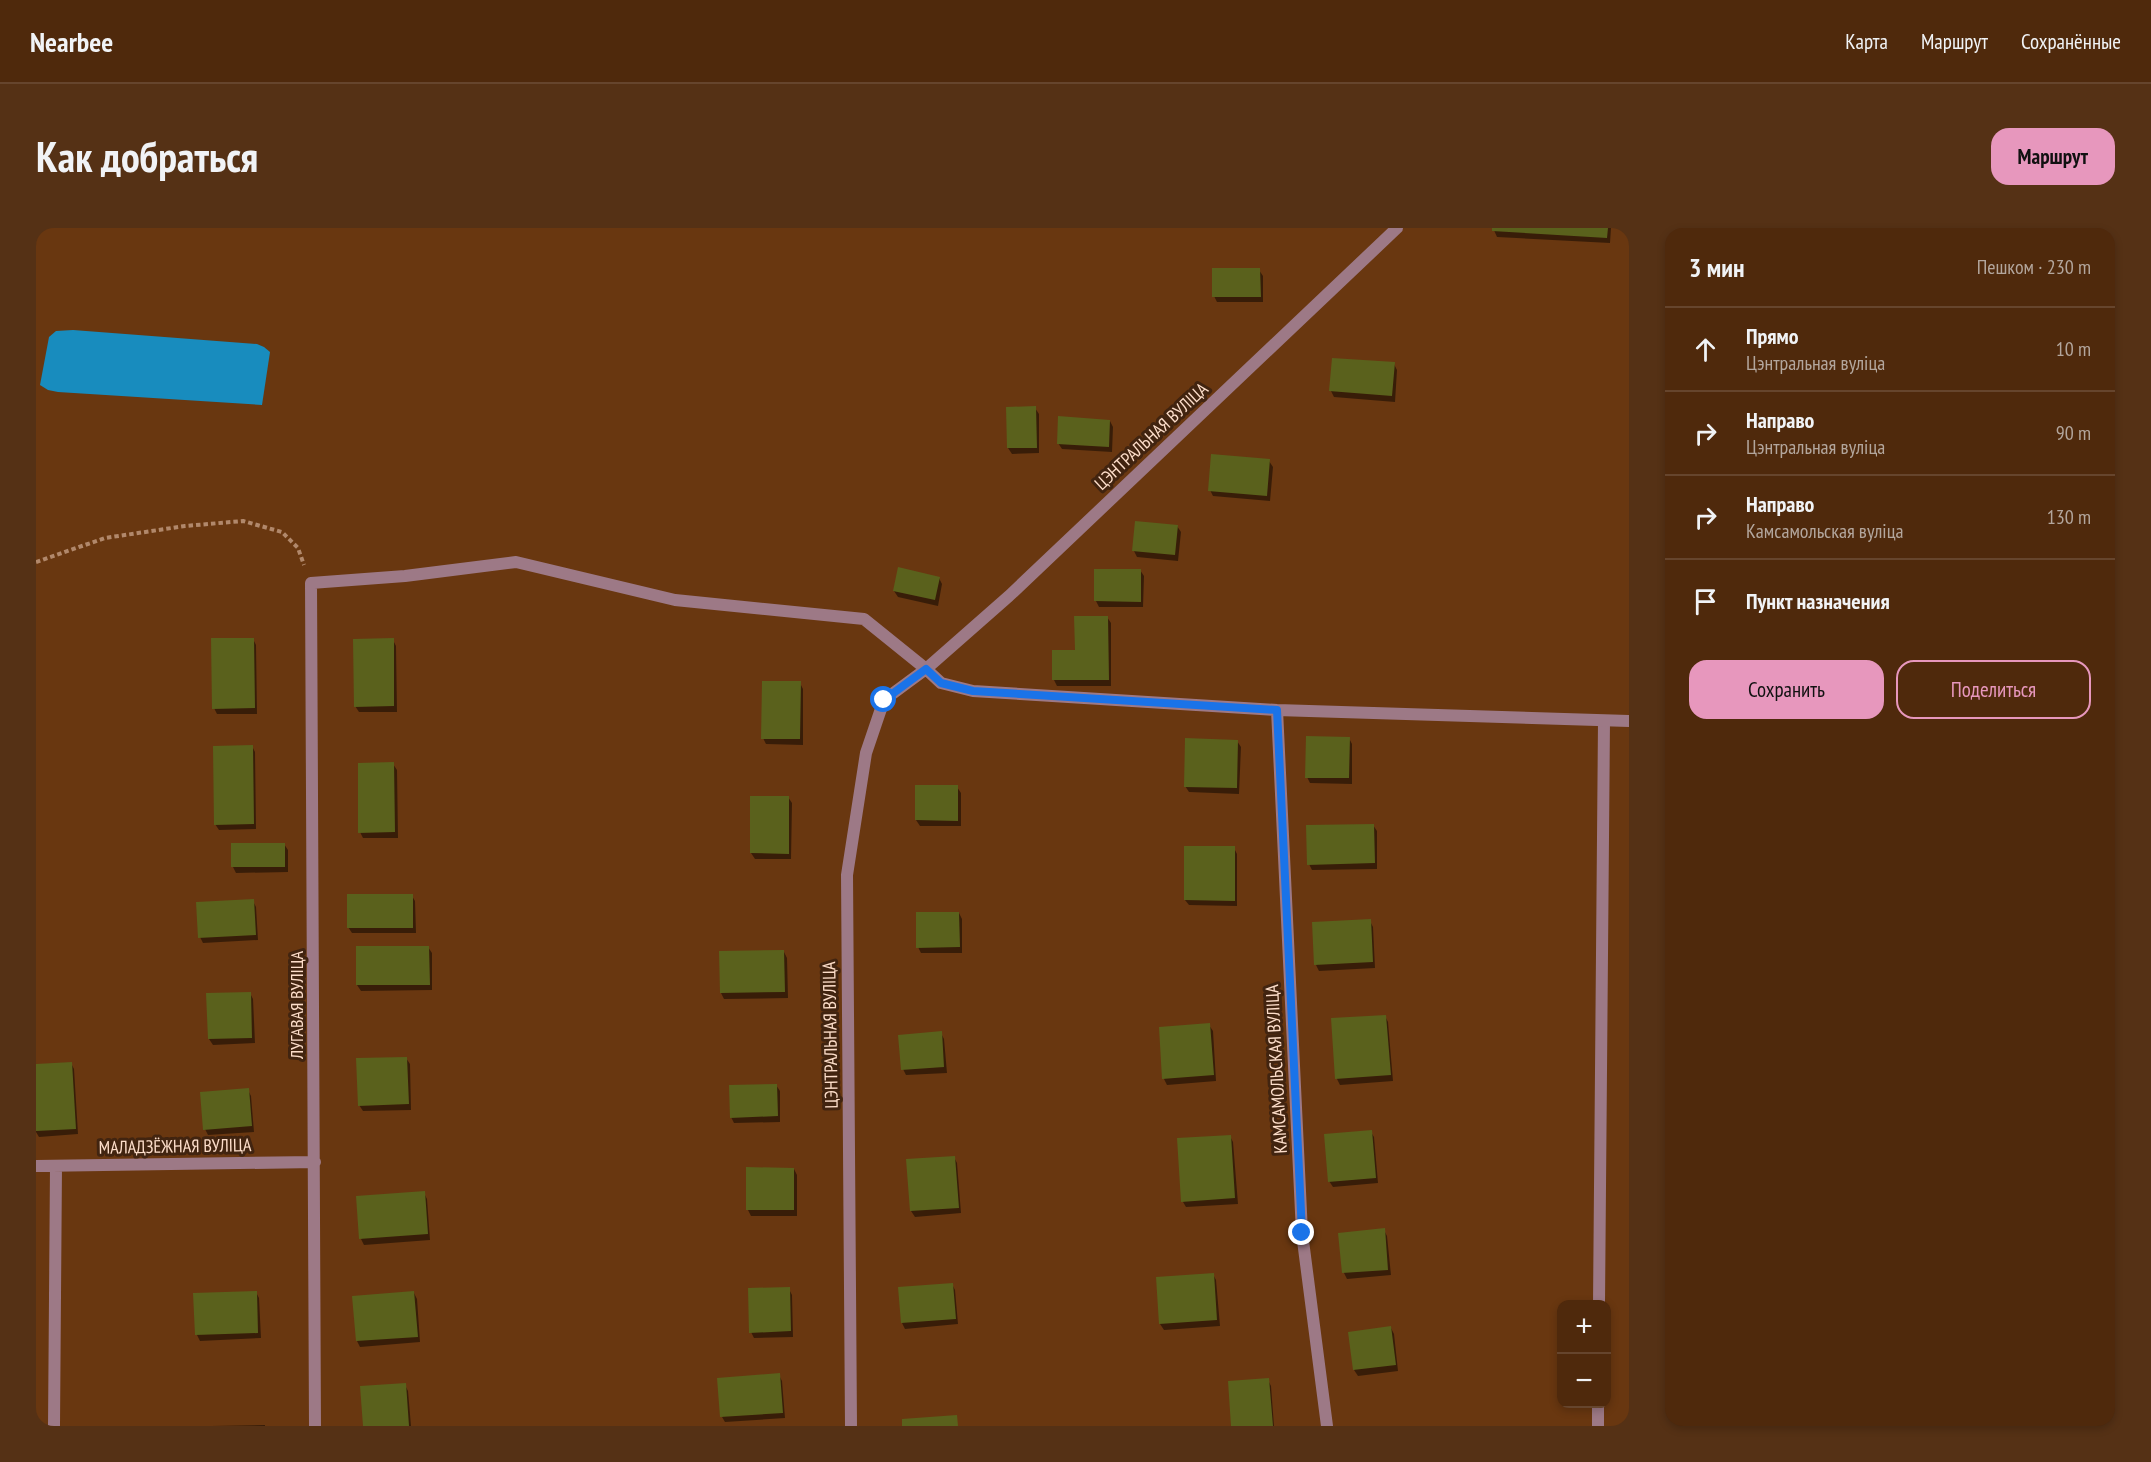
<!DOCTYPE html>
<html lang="ru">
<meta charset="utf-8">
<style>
:root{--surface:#4f290c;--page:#553115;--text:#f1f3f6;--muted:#b3a69d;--line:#66452d;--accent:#e797bd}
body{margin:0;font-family:"PT Sans Narrow",sans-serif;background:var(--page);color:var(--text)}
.controls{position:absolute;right:18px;bottom:18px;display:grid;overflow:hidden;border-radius:12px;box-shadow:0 3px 9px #0003}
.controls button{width:54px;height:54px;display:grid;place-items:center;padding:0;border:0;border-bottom:2px solid var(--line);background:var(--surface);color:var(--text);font:30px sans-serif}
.stop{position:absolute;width:18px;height:18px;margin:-14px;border:4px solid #1a73e8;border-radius:50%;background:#fff}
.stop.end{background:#1a73e8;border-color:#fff;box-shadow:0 2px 6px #0008}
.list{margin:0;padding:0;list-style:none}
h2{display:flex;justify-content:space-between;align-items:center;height:78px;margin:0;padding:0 24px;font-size:26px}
h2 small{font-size:20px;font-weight:400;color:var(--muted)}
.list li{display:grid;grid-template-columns:39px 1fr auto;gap:18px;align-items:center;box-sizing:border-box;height:84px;padding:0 24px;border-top:2px solid var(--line)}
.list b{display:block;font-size:22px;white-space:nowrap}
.list p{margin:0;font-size:20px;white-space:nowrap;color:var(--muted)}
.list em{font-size:20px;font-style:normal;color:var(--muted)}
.actions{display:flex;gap:12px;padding:18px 24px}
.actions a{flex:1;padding:14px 0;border:2px solid var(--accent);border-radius:18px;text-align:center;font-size:21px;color:var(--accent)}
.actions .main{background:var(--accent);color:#111}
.icon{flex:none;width:33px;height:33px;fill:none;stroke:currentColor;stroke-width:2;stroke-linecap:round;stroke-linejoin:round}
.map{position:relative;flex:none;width:1593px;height:1198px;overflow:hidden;border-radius:18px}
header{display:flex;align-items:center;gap:36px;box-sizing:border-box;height:84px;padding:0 30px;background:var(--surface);border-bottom:2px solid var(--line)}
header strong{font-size:28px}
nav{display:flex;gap:33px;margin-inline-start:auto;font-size:21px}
.intro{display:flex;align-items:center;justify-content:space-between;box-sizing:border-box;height:144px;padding:0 36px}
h1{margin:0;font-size:42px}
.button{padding:15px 27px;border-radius:18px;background:var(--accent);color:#111;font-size:21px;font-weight:700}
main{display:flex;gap:36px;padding:0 36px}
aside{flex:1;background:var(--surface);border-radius:18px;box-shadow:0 3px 9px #0003}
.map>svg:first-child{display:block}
.water{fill:#188cbe}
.shadow{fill:#0007}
.building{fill:#5a611c}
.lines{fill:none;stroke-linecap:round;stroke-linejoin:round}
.path{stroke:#b1886b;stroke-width:4;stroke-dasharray:4.5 3;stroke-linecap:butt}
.lane{stroke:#9d7986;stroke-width:12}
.street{stroke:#9d7986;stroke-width:12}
.route{stroke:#1a73e8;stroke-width:8}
.labels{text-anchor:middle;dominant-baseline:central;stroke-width:6;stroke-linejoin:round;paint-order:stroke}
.street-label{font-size:18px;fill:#fddeca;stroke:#412410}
</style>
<header>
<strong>Nearbee</strong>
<nav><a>Карта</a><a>Маршрут</a><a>Сохранённые</a></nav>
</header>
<div class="intro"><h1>Как добраться</h1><a class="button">Маршрут</a></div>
<main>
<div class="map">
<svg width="1593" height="1198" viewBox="0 0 1593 1198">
<rect width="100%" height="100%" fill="#693710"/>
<!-- water -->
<path class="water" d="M37,102L221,116L228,119L234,124L226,177L22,164L12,162L4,157L13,109L20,103Z"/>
<!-- shadow -->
<path class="shadow" d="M1457,0H1575L1574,15L1461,9Z
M1223,42L1227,48V74H1181L1178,68Z
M1358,136L1361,142L1359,174L1298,169L1295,163Z
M999,180L1003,186V225L976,226L972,220Z
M1074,193L1077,199L1076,224L1026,221L1022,215Z
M1233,233L1237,239L1234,273L1177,268L1174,262Z
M1141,298L1145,304L1142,333L1101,329L1098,323Z
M1060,342H1104L1108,348L1107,379H1063L1060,373Z
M903,350L906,356L902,378L862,369L858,363Z
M1071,389L1075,395V458H1021L1018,452Z
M217,411L220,417L221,486H181L178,480Z
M357,412L360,418L361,484H323L319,478Z
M764,455L767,461V517L730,516L727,510Z
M1313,510L1316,516V556L1274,555L1271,549Z
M1201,513L1205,519L1203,566L1153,564L1149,558Z
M216,518L219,524L220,601L183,602L179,596Z
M357,536L361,542L362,610H327L324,604Z
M880,558L921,559L925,565V598H884L880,592Z
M752,569L756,575L755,631H719L715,625Z
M1337,597L1341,603V641L1276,642L1273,636Z
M248,616L252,622V644L200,645L197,639Z
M1198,620L1201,626V678L1153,677L1149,672Z
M376,668L379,673L380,705H316L312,699Z
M217,673L220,679L222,712L167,715L164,709Z
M923,685L926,691V725H885L882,719Z
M1334,693L1337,699L1339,740L1283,743L1280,737Z
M392,719L396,725V762L325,763L321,757Z
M748,724L751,730L752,770L688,771L685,765Z
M214,765L217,771L219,815L177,817L173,811Z
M1349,788L1352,794L1357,853L1304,857L1301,851L1296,792Z
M1173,797L1177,803L1180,853L1131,857L1128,851Z
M905,805L908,811L911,845L870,847L867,841Z
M370,830L374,836L375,882L327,883L323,877Z
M35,835L38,841L42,906L3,909L0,904V837Z
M740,857L744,863V894L698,895L695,889Z
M212,862L215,868L218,904L172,907L169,901Z
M1335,904L1338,909L1342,955L1297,959L1293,953Z
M1194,908L1197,914L1202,976L1150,979L1147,974Z
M918,929L921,935L925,985L879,989L875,983Z
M758,941L761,947V988H715L712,982Z
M388,965L391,971L394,1012L328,1017L325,1011Z
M1348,1002L1351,1008L1355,1047L1311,1051L1308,1045L1304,1006Z
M1177,1046L1180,1052L1184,1098L1128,1102L1124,1096L1121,1050Z
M916,1056L919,1062L922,1096L869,1101L866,1095Z
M753,1061L756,1067L757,1109L718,1110L715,1104Z
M220,1064L223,1070L225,1110L164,1113L161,1107L159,1067Z
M378,1065L381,1071L384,1114L324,1119L321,1113Z
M1355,1100L1358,1106L1362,1143L1322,1148L1318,1142Z
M743,1147L746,1153L749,1190L689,1194L686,1189Z
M1232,1152L1235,1158L1238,1198H1197Z
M369,1157L372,1163L375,1198H328Z
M229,1197V1198H175Z"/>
<!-- building -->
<path class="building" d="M1456,0H1572L1571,10L1456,3Z
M1176,40H1224L1225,69H1176Z
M1296,130L1359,134L1356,168L1293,163Z
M1000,178L1001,220H971L970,179Z
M1022,188L1074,192L1073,219L1021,216Z
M1175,226L1234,231L1231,268L1172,263Z
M1099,293L1142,297L1139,327L1096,323Z
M862,339L904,349L899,372L857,363Z
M1058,341H1105V374L1058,373Z
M1038,388H1072L1073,452H1016V422H1039Z
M175,410H218L219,480L176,481Z
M358,410V478L318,479L317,411Z
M726,453H765L764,511H725Z
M1270,508L1314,509L1313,550H1269Z
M1149,510L1202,512L1201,560L1148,559Z
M217,517L218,596L178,597L177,518Z
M358,534L359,604L322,605V535Z
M879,557H922V593L879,592Z
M714,568H753V626L714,625Z
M1338,596L1339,635L1271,637L1270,597Z
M195,615H249V639H195Z
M1148,618H1199V673L1148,672Z
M311,666H377V700H311Z
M218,671L220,707L162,710L160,674Z
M880,684H923L924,719L880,720Z
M1335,691L1337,734L1278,737L1276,694Z
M320,718H393L394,757H320Z
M748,722L749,764L684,765L683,723Z
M215,764L216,810L172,811L170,765Z
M1350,787L1355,847L1299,851L1295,790Z
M1174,795L1178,847L1126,851L1123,799Z
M906,803L908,839L865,842L862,807Z
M371,829L373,876L322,878L320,830Z
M36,834L40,901L0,903V836Z
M741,856L742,888L694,890L693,857Z
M213,860L216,898L167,902L164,864Z
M1336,902L1340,950L1292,954L1288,906Z
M1195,907L1199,970L1145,974L1141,910Z
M919,928L923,980L874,983L870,931Z
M710,939L758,940V982H710Z
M389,963L392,1006L323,1011L320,968Z
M1349,1000L1352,1042L1306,1045L1302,1005Z
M1178,1045L1181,1092L1123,1096L1120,1049Z
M917,1055L920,1091L865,1095L862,1059Z
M754,1059L755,1103L713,1105L712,1060Z
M221,1063L222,1105L159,1107L157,1065Z
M378,1063L382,1109L320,1113L316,1068Z
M1355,1098L1360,1137L1317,1142L1312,1104Z
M744,1145L747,1185L684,1189L681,1150Z
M1233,1150L1237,1198H1195L1192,1153Z
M370,1155L373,1198H327L324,1158Z
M921,1187L922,1198H866V1191Z"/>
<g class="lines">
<!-- path -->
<path class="path" d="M0,334L69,310L149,298L207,293L246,304L262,320L268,337"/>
<!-- lane -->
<path class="lane" d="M1563,1076L1568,493
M1562,1198V1176"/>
<!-- street -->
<path class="street" d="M1241,482L1266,1005L1291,1198
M0,938L279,934
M18,1198L20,938
M279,1198L275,355L369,348L480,334L639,372L828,391L890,441L905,455L937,463L1241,482L1593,493
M815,1198L811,647L830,525L848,472L890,441L973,368L1361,0"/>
</g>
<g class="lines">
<!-- route -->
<path class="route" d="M848,472L890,441L905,455L937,463L1241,482L1266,1005"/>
</g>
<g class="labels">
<!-- street labels -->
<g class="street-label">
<text transform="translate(1115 208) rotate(-43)">ЦЭНТРАЛЬНАЯ ВУЛІЦА</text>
<text transform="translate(260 777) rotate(-90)">ЛУГАВАЯ ВУЛІЦА</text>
<text transform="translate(794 807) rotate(-91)">ЦЭНТРАЛЬНАЯ ВУЛІЦА</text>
<text transform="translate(1240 841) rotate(-93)">КАМСАМОЛЬСКАЯ ВУЛІЦА</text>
<text transform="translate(139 918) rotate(-1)">МАЛАДЗЁЖНАЯ ВУЛІЦА</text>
</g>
</g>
</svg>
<div class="controls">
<button>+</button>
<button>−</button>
</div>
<div class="stop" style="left:848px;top:472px"></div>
<div class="stop end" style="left:1266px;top:1005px"></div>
</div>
<aside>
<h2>3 мин<small>Пешком · 230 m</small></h2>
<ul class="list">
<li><svg class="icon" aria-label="ahead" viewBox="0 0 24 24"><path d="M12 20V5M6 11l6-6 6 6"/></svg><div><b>Прямо</b><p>Цэнтральная вуліца</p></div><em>10 m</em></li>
<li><svg class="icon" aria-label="right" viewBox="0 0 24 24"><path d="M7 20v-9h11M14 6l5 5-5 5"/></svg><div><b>Направо</b><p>Цэнтральная вуліца</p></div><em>90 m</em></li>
<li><svg class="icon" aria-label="right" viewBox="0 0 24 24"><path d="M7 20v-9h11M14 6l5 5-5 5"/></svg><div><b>Направо</b><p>Камсамольская вуліца</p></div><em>130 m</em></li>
<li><svg class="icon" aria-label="arrive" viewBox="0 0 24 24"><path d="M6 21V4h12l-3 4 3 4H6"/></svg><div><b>Пункт назначения</b></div></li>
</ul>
<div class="actions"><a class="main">Сохранить</a><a>Поделиться</a></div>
</aside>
</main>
